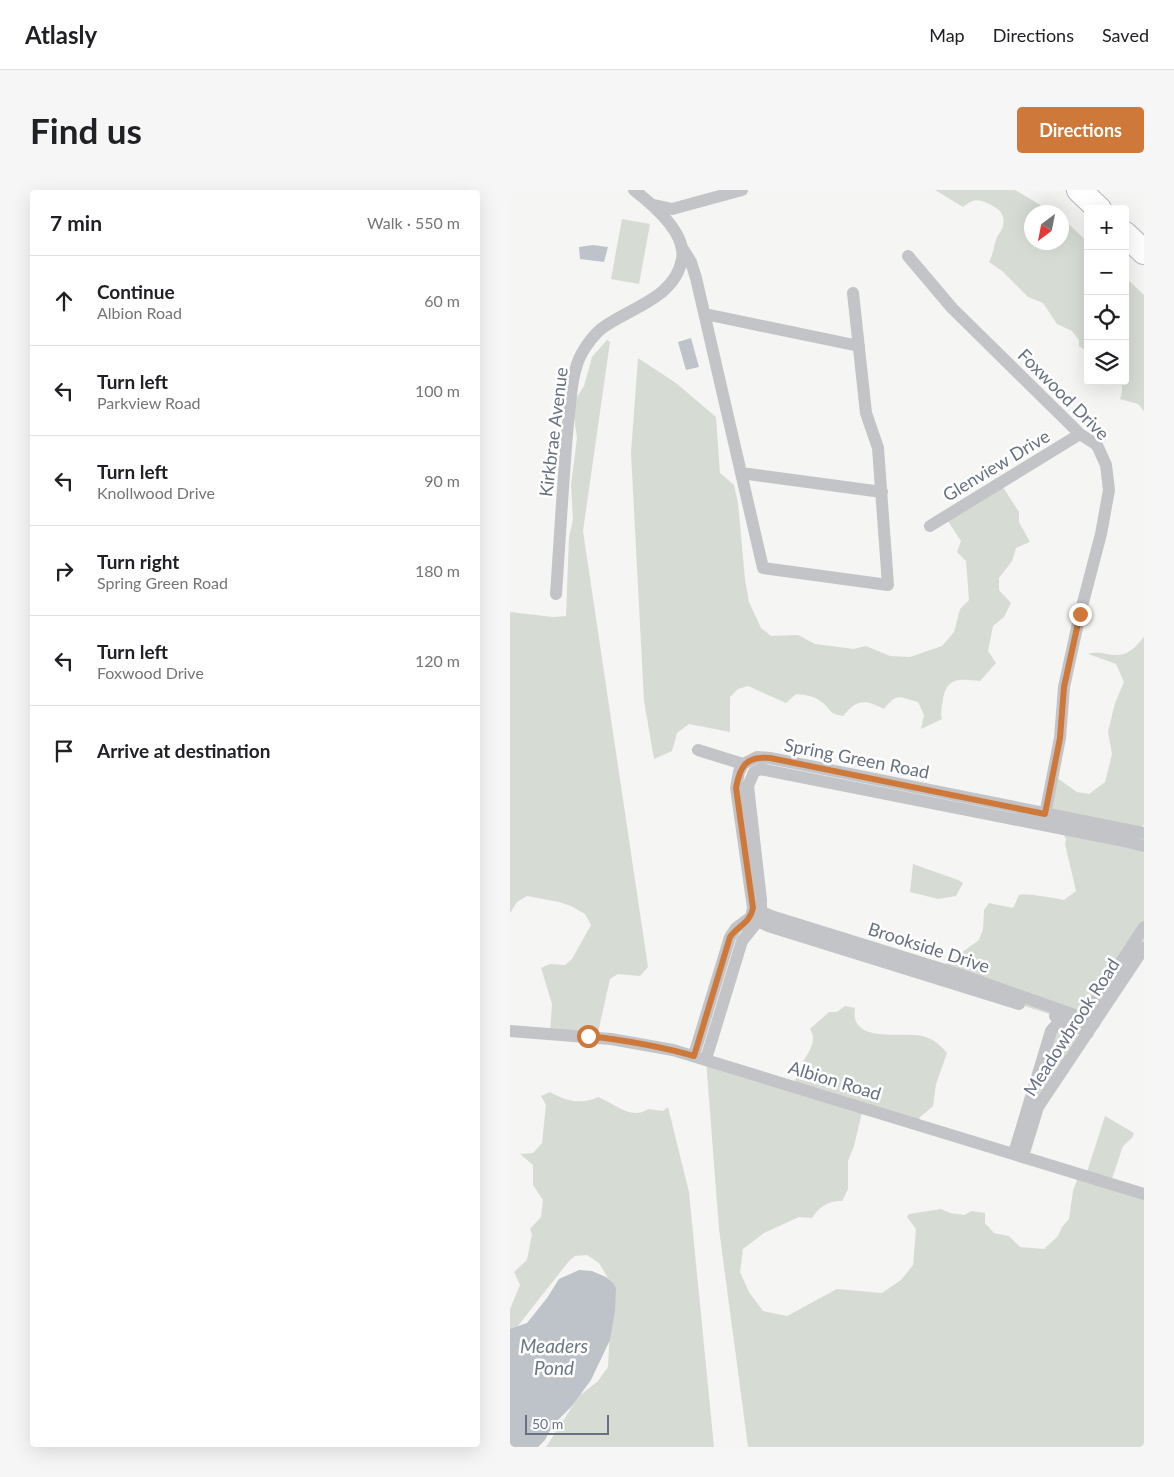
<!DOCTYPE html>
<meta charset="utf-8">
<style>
:root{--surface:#fff;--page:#f6f6f6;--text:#202124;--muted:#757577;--line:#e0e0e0;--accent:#ce793a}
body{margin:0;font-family:Lato,sans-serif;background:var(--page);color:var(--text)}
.controls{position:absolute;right:15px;top:15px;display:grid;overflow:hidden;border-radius:5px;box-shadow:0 5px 20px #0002}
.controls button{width:45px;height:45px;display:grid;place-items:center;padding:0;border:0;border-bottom:1px solid var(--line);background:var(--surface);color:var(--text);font:25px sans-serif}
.compass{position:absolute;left:514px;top:15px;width:45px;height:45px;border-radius:50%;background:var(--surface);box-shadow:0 5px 20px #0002;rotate:212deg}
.scale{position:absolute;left:15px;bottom:12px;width:84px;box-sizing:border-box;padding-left:5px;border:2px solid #687180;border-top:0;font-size:14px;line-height:18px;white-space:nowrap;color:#687180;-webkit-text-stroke:4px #fff;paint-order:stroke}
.stop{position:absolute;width:15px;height:15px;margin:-11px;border:4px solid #ce793a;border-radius:50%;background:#fff}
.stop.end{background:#ce793a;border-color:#fff;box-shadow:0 1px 5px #0008}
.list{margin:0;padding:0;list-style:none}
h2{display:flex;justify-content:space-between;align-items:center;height:65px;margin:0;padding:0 20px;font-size:21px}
h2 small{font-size:16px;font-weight:400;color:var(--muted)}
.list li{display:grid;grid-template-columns:32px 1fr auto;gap:15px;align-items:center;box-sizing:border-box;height:90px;padding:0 20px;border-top:1px solid var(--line)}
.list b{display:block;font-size:19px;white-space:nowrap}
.list p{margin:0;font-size:16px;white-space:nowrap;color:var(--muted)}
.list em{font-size:16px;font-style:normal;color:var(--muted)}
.icon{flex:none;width:28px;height:28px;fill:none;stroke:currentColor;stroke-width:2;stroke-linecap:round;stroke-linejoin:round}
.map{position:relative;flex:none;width:634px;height:1257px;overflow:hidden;border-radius:5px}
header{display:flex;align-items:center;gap:30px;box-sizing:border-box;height:70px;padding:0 25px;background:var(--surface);border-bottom:1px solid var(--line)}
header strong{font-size:24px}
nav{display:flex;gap:28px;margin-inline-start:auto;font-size:18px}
.intro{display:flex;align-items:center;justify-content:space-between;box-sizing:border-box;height:120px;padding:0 30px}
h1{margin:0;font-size:35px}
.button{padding:12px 22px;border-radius:5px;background:var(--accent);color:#fff;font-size:18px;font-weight:700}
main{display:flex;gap:30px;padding:0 30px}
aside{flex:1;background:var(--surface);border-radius:5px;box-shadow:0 5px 20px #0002}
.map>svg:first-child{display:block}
.green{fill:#d6dcd4}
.water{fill:#bec3ca}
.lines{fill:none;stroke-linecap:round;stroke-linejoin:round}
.motorway-casing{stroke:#b4b6ba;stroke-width:26}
.minor{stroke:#c2c4c7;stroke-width:12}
.motorway{stroke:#fff;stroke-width:24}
.route{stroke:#ce793a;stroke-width:6}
.labels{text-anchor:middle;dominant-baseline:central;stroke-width:5;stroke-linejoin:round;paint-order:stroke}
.street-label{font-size:18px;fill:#687180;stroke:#fff}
.water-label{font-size:19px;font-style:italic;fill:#697783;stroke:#fff}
</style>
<header>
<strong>Atlasly</strong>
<nav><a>Map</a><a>Directions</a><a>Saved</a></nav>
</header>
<div class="intro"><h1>Find us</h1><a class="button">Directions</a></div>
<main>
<aside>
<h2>7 min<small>Walk · 550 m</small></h2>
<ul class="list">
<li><svg class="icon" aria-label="ahead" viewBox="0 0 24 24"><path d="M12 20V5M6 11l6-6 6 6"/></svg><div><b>Continue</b><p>Albion Road</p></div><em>60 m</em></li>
<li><svg class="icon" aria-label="left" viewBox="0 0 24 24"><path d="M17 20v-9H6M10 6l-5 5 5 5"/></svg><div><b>Turn left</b><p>Parkview Road</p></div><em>100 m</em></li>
<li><svg class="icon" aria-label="left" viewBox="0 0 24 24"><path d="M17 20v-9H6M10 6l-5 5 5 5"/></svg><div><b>Turn left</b><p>Knollwood Drive</p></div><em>90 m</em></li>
<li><svg class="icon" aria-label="right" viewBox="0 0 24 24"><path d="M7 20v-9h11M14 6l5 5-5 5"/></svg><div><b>Turn right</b><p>Spring Green Road</p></div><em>180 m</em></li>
<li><svg class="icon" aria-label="left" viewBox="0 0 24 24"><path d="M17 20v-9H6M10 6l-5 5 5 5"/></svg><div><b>Turn left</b><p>Foxwood Drive</p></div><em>120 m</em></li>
<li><svg class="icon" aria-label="arrive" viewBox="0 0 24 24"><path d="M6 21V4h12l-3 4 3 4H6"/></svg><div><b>Arrive at destination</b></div></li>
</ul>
</aside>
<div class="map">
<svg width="634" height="1257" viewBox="0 0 634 1257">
<rect width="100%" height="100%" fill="#f5f5f3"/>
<!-- green -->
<path class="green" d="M425,0H505L542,22H522V52H552V28L578,52V162L569,156V150L562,141L547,134L533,113L518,107L492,81L479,72C484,62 483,59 486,50C487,45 492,41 493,36C496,22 487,18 477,13C466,8 462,10 453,17Z
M112,29L140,34L129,94L101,89Z
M615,87L634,105V221L628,214L610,209C612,203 614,196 609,191H615Z
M97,150L100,152L73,341L138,777L130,786L108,784L100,789L87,847L40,842L42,814L31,778L40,774L55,775L62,769L81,735L75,724L61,716L49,712L17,706L7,712L0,723V422L43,427L56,426L59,347L63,330L61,295L67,248L62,215L74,196L82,167Z
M128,168L166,193L206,227L210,283L224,295L228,313L235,389L239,412L251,438L261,446L288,445L305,454L344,459L356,456L380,466L400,467L432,456L444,442L450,419L459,410L456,371L447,362L451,351L436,328L491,294L509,322V332L520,352L506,358L502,371L489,388V400L501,413L494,427L483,436L478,461L486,473L470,491C451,489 437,486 433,509C432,516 430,522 432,529L411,539L414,525L408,512C389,507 387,502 374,519C355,509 347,509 333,526C318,523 323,522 313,513C305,506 296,505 286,504L276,513L238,496L228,499L220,507V542L179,534L167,543L162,561L144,569L134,511L121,263Z
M634,447V634L628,648L634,649V752L583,835L546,826L366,770L430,778L469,750L473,739L474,720L479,713L503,718L509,705C515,703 545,708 554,710L566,701L555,654L556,649L550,639L531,632L543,585L567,602L579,604L595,592L602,564L598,542L605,513L614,492L606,474L578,464C585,462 590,463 597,464C616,468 623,460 634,447Z
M403,674L448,690L453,693L446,706L428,709L400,702Z
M335,816L345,818C339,855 393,841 412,846C424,849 429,854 437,863L426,894L423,916L410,927L408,931L353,918L344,956L338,971V999L332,1011C319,1010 309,1017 302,1028L289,1027L254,1043L233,1059L230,1082L239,1102L253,1121L277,1126L327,1099L372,1103L391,1090L403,1075L406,1039L397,1027L399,1024L431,1019L440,1023L454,1025L462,1021L475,1023V1033L484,1043L499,1046L510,1057L534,1059L548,1046L552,1037L559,1029L563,1001L570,982H577L595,926L624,943L622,948L613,956L602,989L634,1001V1257H238L209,1039L196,870L284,895C285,890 287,884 289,879C295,865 309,854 300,839L319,822H327Z
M552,833C562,837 569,839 568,851L514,928L541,841Z
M40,902C55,911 72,915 88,907C104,913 122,931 138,919L153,921L158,917L179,1002L204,1257H36L69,1206L88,1191L98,1177L102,1095L89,1073L77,1065L65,1066L59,1071L0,1146V1119L10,1095L4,1082L17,1070L22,1044L20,1039L31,1027L33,1010L23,995V975L10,964L23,963L32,953L36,915L31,906Z"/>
<!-- water -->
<path class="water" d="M83,55L98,57L94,72L70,69L69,57Z
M181,148L189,177L176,180L168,152Z
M69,1080L82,1081L96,1087L103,1093L106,1098L105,1121L100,1150L81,1190L62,1216L43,1235L35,1250L28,1257H0V1139L17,1133L37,1108L49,1089Z"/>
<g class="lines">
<!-- motorway casing -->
<g class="motorway-casing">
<path id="motorway" d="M569,0L589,19
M615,44L634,62"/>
</g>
<!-- minor -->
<path class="minor" d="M144,15L162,19L232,0
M171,56L181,72L186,88L253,378L378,395L368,258L356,223L343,103
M398,66L442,118L570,244L587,255L596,275L599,300L591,344L570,424L554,497L550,548L533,635
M195,124L349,156
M231,283L372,302
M420,336L570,244
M46,404C50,347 53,290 58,233C61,211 61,182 72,163C77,154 83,146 91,139C118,118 165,109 172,69C177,43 142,14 124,0
M188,560L233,574
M233,574L247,567L260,568L634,643
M233,574L229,582L226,598L243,718L241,727
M246,719L261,726L451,785L573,828L584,834
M241,727L258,736L509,814
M545,826L559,832L578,843
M0,841L101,849L163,860L634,1004
M184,865L220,747L226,738L241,727
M196,869L232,751L251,727V710L238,596L244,582L250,579L614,651L634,656
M504,963L541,841L548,833L573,828L579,821L634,737
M513,966L528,917L634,758"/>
<!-- motorway -->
<use href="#motorway" class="motorway"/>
</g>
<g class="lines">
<!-- route -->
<path class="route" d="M78,846C113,850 149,856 184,866L220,747C229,735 240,733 243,718L226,598C230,576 236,566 260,568L535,624L550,548L554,497L570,424"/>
</g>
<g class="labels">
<!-- street labels -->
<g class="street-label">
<text transform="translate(554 204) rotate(45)">Foxwood Drive</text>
<text transform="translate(43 242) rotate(-83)">Kirkbrae Avenue</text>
<text transform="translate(486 275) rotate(-31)">Glenview Drive</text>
<text transform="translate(347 568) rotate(11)">Spring Green Road</text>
<text transform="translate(419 757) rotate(18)">Brookside Drive</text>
<text transform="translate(561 837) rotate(-57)">Meadowbrook Road</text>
<text transform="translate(325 890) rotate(17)">Albion Road</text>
</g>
<!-- water labels -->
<g class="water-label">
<text x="44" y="1155">Meaders<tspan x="44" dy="22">Pond</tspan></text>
</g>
</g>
</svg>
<div class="controls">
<button>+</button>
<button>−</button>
<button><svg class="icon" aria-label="locate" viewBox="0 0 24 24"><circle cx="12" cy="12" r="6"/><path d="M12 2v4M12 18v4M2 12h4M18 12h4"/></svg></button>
<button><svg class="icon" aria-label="layers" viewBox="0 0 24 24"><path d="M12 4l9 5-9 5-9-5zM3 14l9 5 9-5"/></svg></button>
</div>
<svg class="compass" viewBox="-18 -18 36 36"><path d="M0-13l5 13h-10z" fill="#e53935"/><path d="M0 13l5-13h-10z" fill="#757577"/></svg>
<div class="scale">50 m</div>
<div class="stop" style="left:78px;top:846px"></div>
<div class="stop end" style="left:570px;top:424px"></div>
</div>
</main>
